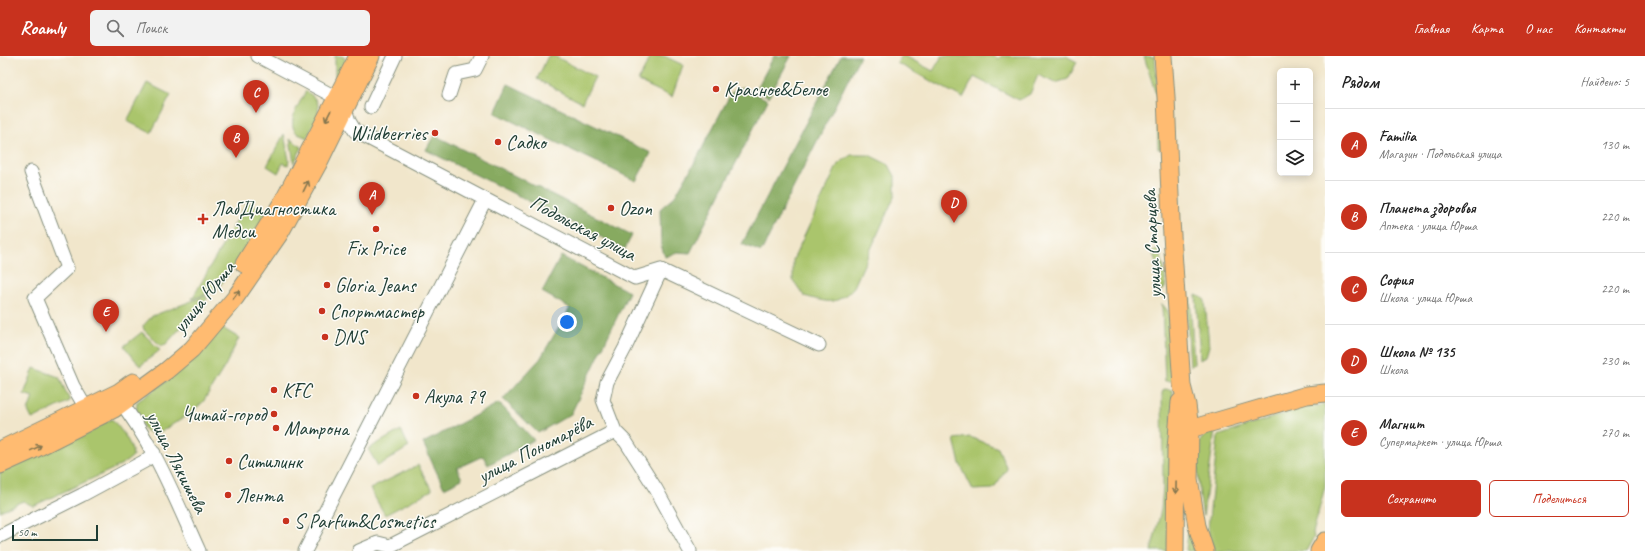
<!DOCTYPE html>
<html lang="ru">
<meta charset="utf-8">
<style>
:root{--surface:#fff;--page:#f2f2f2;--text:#222;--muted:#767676;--line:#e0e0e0;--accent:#c8321e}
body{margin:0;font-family:Caveat,sans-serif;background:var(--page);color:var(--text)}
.controls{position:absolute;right:12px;top:12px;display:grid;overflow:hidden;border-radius:6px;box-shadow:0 2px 10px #0003}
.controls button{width:36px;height:36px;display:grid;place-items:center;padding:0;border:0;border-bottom:1px solid var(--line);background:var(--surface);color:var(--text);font:20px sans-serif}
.scale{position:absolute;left:12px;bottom:10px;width:86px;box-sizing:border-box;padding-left:4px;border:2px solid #1f3d34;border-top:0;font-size:11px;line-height:14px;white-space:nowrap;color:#1f3d34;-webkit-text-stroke:3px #fdfcf7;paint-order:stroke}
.you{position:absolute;left:567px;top:266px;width:14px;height:14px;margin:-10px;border:3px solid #fff;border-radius:50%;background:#1a73e8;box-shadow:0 0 0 6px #1a73e833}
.badge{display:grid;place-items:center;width:26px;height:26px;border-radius:50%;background:var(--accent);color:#fff;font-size:13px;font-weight:700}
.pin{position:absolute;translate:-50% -33px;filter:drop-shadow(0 1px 2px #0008)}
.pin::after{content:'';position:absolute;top:21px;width:14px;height:12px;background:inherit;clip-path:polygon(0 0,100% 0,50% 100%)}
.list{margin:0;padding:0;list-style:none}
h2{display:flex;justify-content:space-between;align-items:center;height:52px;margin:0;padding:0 16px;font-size:17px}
h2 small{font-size:13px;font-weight:400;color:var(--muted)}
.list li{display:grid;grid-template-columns:26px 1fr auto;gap:12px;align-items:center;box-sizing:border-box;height:72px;padding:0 16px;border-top:1px solid var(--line)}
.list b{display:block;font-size:15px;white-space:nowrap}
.list p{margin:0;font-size:13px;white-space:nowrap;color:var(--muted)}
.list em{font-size:13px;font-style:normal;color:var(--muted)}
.actions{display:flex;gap:8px;padding:12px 16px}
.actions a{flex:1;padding:9px 0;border:1px solid var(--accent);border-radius:6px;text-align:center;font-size:14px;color:var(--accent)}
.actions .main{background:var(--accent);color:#fff}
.icon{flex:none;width:22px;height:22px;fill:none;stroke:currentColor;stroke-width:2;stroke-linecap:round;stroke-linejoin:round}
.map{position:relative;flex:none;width:1325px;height:495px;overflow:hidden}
header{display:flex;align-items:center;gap:24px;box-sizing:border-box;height:56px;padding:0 20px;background:var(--accent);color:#fff}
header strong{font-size:19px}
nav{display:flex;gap:22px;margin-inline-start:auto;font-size:14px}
.search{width:280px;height:36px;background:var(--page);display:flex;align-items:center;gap:10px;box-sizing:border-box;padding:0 14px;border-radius:6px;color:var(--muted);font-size:15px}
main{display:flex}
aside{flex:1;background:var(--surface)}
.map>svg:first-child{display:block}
.green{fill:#aac56c;stroke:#648150}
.forest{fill:#87aa60;stroke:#53744a}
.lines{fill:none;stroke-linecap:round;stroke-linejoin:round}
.minor-casing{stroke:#889280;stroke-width:15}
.major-casing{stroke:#889280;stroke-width:19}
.minor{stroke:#fff;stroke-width:13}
.major{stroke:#ffbb71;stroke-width:17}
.oneway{stroke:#84764f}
.poi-dot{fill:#c8321e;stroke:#fdfcf7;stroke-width:1.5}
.labels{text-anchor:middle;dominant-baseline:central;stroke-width:3;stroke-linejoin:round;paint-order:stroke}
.poi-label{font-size:20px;fill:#1f3d34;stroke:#fdfcf7;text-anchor:start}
.street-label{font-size:20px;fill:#1f3d34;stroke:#fdfcf7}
</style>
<header>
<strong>Roamly</strong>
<div class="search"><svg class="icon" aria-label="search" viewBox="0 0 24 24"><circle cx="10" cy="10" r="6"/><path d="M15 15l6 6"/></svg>Поиск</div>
<nav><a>Главная</a><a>Карта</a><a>О нас</a><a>Контакты</a></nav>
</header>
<main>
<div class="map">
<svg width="1325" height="495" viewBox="0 0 1325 495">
<rect width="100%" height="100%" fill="#fdfcf7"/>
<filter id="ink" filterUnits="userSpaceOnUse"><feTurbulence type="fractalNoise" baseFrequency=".025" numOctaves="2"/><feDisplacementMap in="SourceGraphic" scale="8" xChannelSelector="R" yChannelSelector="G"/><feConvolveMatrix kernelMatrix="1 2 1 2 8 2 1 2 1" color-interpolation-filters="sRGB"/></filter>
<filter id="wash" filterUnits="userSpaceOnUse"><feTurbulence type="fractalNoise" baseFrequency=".012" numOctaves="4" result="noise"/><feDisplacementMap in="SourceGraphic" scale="16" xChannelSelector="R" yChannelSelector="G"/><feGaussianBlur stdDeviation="0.9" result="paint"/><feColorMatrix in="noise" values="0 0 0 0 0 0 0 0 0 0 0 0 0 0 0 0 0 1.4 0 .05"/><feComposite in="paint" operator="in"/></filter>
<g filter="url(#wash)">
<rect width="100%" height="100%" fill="#f1e6cb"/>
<!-- green -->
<path class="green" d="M335,0H343L346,5L338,21H336L335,19Z
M548,0H554L595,21L582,47L537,23Z
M651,0H664L683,9L672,41L638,25Z
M902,0H905L933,15L942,0H993L999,3L1001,0H1066L1077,6L1068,23L1055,27L1038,19L1030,38L1019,44L974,21L963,42L897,7Z
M1144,0L1155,1L1162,92L1158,93L1157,42Z
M147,27L171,39L151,77L127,65Z
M306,35C328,49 316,63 307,82C304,80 300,79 298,78C284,68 301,45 306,35Z
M284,78L289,104L288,109L283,107L278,117L267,110Z
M290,83L302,91L294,107Z
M851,99H869L889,109L895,120V139L854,231C836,251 827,246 804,240L793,224V204L838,108Z
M247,146L261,153L266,157L239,203L216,235L192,243Z
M1159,194C1162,206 1167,219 1165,232L1160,235L1158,211L1152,195Z
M1196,239L1203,242L1205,245L1209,290L1206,300L1200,304Z
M205,240L207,241V243L166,288L161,290L144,274L143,270L152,260Z
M1190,241L1194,308L1191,310L1190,309L1186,247Z
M1162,248L1168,255L1173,325H1165Z
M219,273H224L239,282L225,310L203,346L188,359L160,376L151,377L145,374L136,358L137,346L171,322L194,301Z
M142,276L160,294L140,310L124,290Z
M34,312L59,321L70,345L32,363L28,355L33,341L24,338Z
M1164,333L1173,334L1168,495H1151L1161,454L1163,432L1162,337Z
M1325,349V430L1313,477L1314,481L1306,495H1215L1209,483L1208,473L1218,380L1304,351Z
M112,363C120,373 132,386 133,400L127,405L115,412L33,450L23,445L0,455V416Z
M401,374L409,391L378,410L368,393Z
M1215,374L1203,460C1200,447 1195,401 1199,388C1201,381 1208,377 1215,374Z
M970,381L998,392L1007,413L993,433L973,434L960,408L954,383Z
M418,409L432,434L385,459L370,433Z
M1190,459L1199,495H1186Z"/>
<!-- forest -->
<path class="forest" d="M774,0H791L769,41L756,34Z
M841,0H860L761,196L742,188Z
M508,28L651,97L636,125L495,57Z
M742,31L768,44L690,197L677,196L665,201L661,189L660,153L675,140L696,104L731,37Z
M434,79L632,179L625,193L426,94Z
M561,200L629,236L571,358L538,377L503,343L540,303L570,252L542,236Z
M499,347L534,384L488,409L483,400L457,412L462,423L444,432L423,387Z"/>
</g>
<g filter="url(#ink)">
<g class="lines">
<!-- minor casing -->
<g class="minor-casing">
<path id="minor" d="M258,0L337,42
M449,39L456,18L475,14L482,0
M371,51L395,0
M345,53L349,65L355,75L635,222L661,214L819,289
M31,116L67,212L35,242L73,330L90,359
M661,214L625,292L607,326L603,344L615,375L626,386L656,433L690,495
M116,340C153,386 175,442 199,495
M0,480L82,439L145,405L154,397
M305,495L485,144
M359,495L378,487L390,490L615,375"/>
</g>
<!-- major casing -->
<g class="major-casing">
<path id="major" d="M1163,0L1166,41L1171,164L1182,330L1187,349L1190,373L1189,423L1197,470L1205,495
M244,208L285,142L358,0
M1185,381L1190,373L1307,339L1325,337
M0,394L119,336L133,326
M0,409L31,395L114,353L166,315L192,293L235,242L280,177L318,108L371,0
M1175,495L1176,393L1180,346
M1319,495L1325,485"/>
</g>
<!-- minor -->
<use href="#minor" class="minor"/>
<!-- major -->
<use href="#major" class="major"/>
</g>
<!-- one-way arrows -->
<defs><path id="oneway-shaft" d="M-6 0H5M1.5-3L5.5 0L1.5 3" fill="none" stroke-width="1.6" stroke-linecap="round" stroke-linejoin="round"/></defs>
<g class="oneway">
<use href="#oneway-shaft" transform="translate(328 60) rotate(117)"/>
<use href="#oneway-shaft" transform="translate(306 130) rotate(-64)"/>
<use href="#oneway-shaft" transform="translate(236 239) rotate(-54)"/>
<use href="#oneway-shaft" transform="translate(36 392) rotate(-26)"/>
<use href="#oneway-shaft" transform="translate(1176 432) rotate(91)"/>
</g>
</g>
<!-- markers -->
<g class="poi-dot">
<circle cx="716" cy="33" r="4"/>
<circle cx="435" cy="77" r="4"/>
<circle cx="498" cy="86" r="4"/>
<circle cx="611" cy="152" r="4"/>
<path d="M201 157h4v4h4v4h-4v4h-4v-4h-4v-4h4z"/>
<circle cx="376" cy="173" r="4"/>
<circle cx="327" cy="229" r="4"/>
<circle cx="322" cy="255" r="4"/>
<circle cx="325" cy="281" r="4"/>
<circle cx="274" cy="334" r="4"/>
<circle cx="416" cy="340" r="4"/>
<circle cx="274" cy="358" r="4"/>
<circle cx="276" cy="372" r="4"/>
<circle cx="229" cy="405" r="4"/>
<circle cx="228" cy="439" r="4"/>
<circle cx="286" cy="465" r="4"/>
</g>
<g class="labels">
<!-- poi labels -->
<g class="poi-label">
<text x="724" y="33">Красное&amp;Белое</text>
<text x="427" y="77" text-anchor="end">Wildberries</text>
<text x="506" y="86">Садко</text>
<text x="212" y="152">ЛабДиагностика<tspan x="212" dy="23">Медси</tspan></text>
<text x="619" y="152">Ozon</text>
<text x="376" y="192" text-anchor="middle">Fix Price</text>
<text x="335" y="229">Gloria Jeans</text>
<text x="330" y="255">Спортмастер</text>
<text x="333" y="281">DNS</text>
<text x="282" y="334">KFC</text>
<text x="424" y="340">Акула 79</text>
<text x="266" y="358" text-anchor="end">Читай-город</text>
<text x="284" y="372">Матрона</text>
<text x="237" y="405">Ситилинк</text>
<text x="236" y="439">Лента</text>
<text x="294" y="465">S Parfum&amp;Cosmetics</text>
</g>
<!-- street labels -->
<g class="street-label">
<text transform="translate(583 172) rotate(28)">Подольская улица</text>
<text transform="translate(1152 188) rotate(-93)">улица Старцева</text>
<text transform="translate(204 241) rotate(-51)">улица Юрша</text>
<text transform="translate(535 393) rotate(-27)">улица Пономарёва</text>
<text transform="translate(177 406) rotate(63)">улица Лякишева</text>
</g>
</g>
</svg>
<div class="controls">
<button>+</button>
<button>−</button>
<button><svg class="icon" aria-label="layers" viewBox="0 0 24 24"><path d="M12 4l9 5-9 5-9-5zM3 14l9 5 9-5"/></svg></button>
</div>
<div class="scale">50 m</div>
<div class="you"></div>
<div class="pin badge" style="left:372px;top:159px">A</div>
<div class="pin badge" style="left:236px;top:102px">B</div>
<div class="pin badge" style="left:256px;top:57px">C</div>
<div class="pin badge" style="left:954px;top:167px">D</div>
<div class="pin badge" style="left:106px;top:276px">E</div>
</div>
<aside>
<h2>Рядом<small>Найдено: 5</small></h2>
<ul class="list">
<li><span class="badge">A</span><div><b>Familia</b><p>Магазин · Подольская улица</p></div><em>130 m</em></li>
<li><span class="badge">B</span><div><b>Планета здоровья</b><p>Аптека · улица Юрша</p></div><em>220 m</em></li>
<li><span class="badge">C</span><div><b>София</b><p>Школа · улица Юрша</p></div><em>220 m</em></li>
<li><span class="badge">D</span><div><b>Школа № 135</b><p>Школа</p></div><em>230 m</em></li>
<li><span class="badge">E</span><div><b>Магнит</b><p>Супермаркет · улица Юрша</p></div><em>270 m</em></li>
</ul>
<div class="actions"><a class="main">Сохранить</a><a>Поделиться</a></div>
</aside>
</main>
